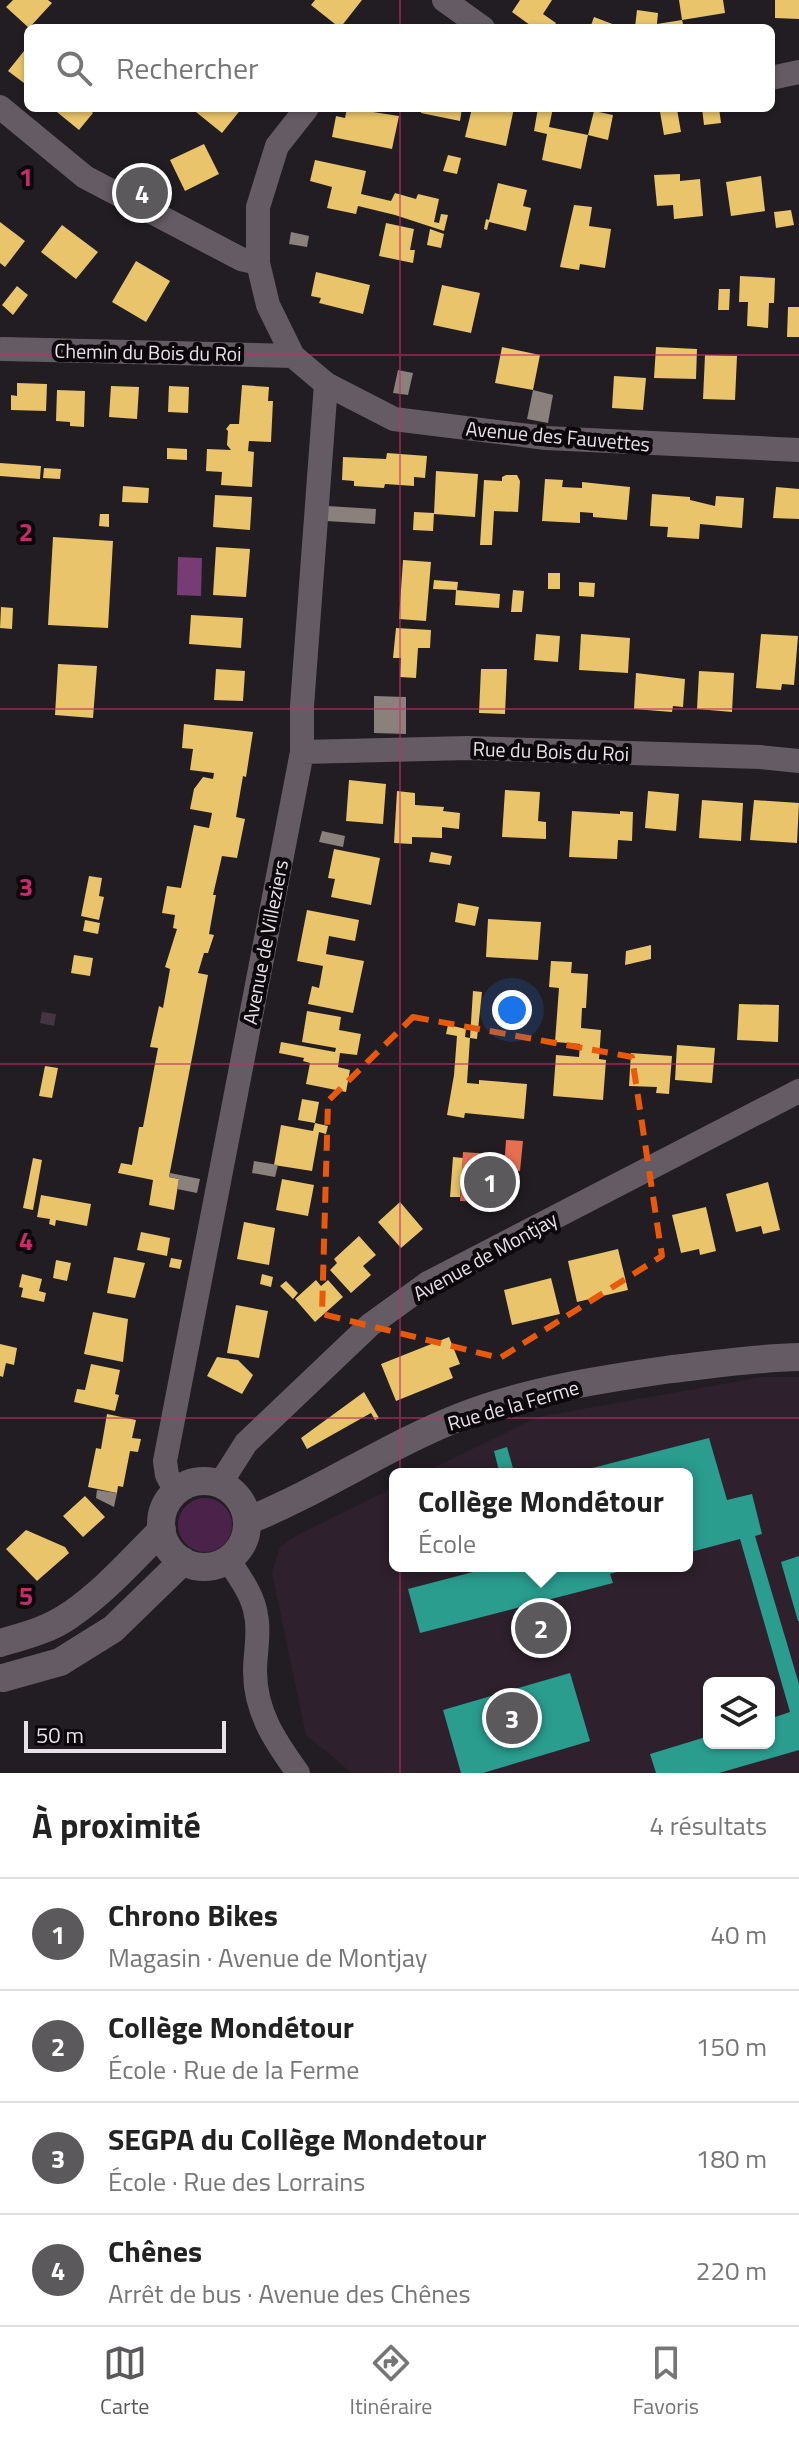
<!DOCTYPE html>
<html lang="fr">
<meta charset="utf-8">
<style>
:root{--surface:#fff;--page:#f6f6f6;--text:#222;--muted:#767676;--line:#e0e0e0;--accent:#5c595c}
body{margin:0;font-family:"Titillium Web",sans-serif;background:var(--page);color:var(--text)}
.controls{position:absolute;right:24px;bottom:24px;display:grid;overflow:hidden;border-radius:12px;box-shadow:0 2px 6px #0004}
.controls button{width:72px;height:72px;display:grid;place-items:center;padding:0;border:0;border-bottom:2px solid var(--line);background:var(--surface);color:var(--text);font:40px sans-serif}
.scale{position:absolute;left:24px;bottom:20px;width:202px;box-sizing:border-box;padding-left:8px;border:4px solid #e8e1e8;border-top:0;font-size:22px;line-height:28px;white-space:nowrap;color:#e8e1e8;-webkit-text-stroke:6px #0b070b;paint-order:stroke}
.you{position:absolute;left:512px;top:1010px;width:28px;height:28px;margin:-20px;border:6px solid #fff;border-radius:50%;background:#1a73e8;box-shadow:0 0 0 12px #1a73e833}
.badge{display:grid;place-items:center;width:52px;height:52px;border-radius:50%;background:var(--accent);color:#fff;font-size:26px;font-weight:700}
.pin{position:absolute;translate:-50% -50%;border:4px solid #fff;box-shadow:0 2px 8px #0006}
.popup{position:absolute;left:389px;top:1468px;width:304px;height:104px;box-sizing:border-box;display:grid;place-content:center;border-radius:12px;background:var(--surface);filter:drop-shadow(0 2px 6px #0005);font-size:26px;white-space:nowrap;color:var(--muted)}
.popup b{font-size:30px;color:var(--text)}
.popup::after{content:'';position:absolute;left:50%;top:100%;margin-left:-16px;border:16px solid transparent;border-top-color:var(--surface)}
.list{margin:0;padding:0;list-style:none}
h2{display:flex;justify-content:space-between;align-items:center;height:104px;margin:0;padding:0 32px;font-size:34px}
h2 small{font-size:26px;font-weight:400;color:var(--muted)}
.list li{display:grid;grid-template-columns:52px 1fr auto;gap:24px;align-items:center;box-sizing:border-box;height:112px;padding:0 32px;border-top:2px solid var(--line)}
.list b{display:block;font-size:30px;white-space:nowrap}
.list p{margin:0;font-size:26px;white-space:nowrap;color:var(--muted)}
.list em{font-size:26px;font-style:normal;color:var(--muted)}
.icon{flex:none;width:44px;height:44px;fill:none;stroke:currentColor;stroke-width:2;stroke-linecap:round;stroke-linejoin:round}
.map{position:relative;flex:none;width:799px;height:1773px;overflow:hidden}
.search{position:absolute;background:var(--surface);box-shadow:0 2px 6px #0004;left:24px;right:24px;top:24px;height:88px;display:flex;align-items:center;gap:20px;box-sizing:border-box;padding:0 28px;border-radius:12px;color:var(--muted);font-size:30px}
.sheet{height:552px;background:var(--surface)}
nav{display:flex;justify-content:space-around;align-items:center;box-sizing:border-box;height:112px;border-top:2px solid var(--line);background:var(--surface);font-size:22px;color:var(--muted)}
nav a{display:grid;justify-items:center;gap:4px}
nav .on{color:var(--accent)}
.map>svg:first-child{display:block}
.built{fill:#2e212d;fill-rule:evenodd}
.green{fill:#4b234a}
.water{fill:#773c75}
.homes{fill:#e9c46a}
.shops{fill:#e76f51}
.schools{fill:#2a9d8f}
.industry{fill:#8a817c}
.building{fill:#443543}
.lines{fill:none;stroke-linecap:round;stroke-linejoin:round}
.minor{stroke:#655b64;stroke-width:24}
.tertiary{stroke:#655b64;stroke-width:28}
.marked{fill:none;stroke:#e8590c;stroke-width:6;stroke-dasharray:16 10;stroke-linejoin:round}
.grid{fill:none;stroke:#c62c69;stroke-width:2;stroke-opacity:0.55}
.labels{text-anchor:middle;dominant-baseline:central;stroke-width:8;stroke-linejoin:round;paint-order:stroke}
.street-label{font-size:20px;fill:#e8e1e8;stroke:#0b070b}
.grid-label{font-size:26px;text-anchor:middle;font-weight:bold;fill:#c62c69;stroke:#0b070b;stroke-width:8;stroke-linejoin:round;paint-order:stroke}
</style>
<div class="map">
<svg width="799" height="1773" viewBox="0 0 799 1773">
<rect width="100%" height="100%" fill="#221d22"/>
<!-- built -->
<path class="built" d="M762,1377H799V1773H352L306,1735L272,1573L280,1547L297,1535L395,1487V1566H687V1474H421L538,1417ZM709,1683H769V1743H709Z"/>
<!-- green -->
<path class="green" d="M178 1525a27 27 0 1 1 54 0a27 27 0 1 1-54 0Z"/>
<!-- water -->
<path class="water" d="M178,557L202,558L201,596L177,595Z"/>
<!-- homes -->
<path class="homes" d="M13,0H48L52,3L29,28L6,7Z
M315,0H362L340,28L311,5Z
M520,0H552L543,14L556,23L553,28H534L512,12Z
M679,0H723L725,13L682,20Z
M775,0H799V19L775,18Z
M637,10L658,13L657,24L682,20L684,28H650V24L635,27Z
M594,17L623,28H590Z
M28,46V86L8,71Z
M52,108H88L93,113L79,130Z
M191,108H242L222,133Z
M347,108L399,116L392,149L332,137L336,116L345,118Z
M422,108H462L460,121L421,113Z
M472,108H514L506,146L465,137Z
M538,108H553L549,127L588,135L594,111L613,115L608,140L588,135L581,169L542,160L547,134L534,131Z
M702,108H719L721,123L704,125Z
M677,109L681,132L664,135L660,112Z
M204,144L219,174L185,191L170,160Z
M448,155L461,158L457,174L443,171Z
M315,160L366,171L361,194L391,201L395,193L416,199L418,194L439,199L434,222L439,223L441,214L448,215L444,231L395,215L358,206L356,214L327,208L332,187L310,181Z
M680,174V181L700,179L703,216L674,219L673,205L657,206L654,175Z
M761,176L765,211L731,216L726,182Z
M498,183L527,190L523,206L531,208L526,231L489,222L487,230L484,229L486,219L489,220Z
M574,205L592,207L589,226L611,229L605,268L580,264L579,270L560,267Z
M791,210L794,225L776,228L774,212Z
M0,222L25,241L5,267L0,263Z
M386,223L414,229L410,250H415L413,263L379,256Z
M62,225L98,252L76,279L41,252Z
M430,229L444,234L441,248L427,245Z
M136,261L170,281L146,322L112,302Z
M316,272L370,285L363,314L319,303L321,298L311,296Z
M740,276L775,278L774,303H769L768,328L747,326L748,302H739Z
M442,285L480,293L471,333L433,325Z
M17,286L28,295L13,315L2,305Z
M719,289H730L729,310H718Z
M788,307H799V337H787Z
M502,347L540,355L533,390L495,383Z
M656,347L697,349L696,379L654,378Z
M705,355L737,356L735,400L703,399Z
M614,376L646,378L643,410L612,408Z
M17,383L47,384L46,411L11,410V395L17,396Z
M242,385L269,387L268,401H273L271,442L249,441L248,451L254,452L252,487L221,485L222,472L206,471L207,449L231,450L227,445L228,431L226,429L230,424H239Z
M111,386L139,387L137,419L109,417Z
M169,386L189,387L188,413L168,412Z
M57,390L85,391L84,427L70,426V422L56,421Z
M167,448L187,449V460L167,459Z
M387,453L427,456L425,478L414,477V486L385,484L384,488L354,486V481L342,480L343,457L386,459Z
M0,463L41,466L40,479L0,476Z
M44,468L61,469L60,479L43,478Z
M436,471L478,474L475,517L434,514Z
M506,475H517L520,481L518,512L494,511L492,545H480L484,480L502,481V477Z
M545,479L563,480L562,487L582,488V482L630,487L627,520L593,517V513L580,512V523L542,521Z
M123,486L149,488L148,503L122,502Z
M776,487L799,489V519L773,518Z
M652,494L690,497V500L715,506L716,496L744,498L742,528L700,524L699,539L667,537L668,527L650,526Z
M215,495L252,497L250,530L213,527Z
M414,512L434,513L433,531L413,530Z
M100,514H109V527L99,526Z
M53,537L113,541L108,628L48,625Z
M216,547L250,549L246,597L213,595Z
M403,560L431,562L426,621L399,619Z
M548,573H560V589H548Z
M434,580L458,582L457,590L433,589Z
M579,582L595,583L594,597L579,596Z
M456,590L500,594L499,608L455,605Z
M513,590L524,591L522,612H511Z
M1,607L13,608L12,629L0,628Z
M191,615L243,618L241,648L189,644Z
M396,628L431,630L430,648H418L416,678L400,677L401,658H393Z
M536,634L560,636L558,662L534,660Z
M581,634L630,638L628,673L579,670Z
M761,634L798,636L794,685L782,684L781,690L756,688Z
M58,664L97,666L93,718L55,715Z
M216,669L245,671L243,701L214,700Z
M481,669H507L505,714L479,713Z
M699,671L734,673L732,712L697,709Z
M636,673L685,679L683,707L673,706L672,712L634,709Z
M184,724L253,732L246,777L243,776L236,817L245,819L237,858L222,856L213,895H216L209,934L214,935L208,953H204L198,973L208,975L169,1177L179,1179L174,1210L149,1205L153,1180L118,1173L121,1163L132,1165L139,1127H143L158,1048L150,1047L159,1006L163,1008L170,969L165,967L177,929L173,928L175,915L162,913L167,886L181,888L194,825L209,828L212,813L190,809L194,789L203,777L213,779L214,773L190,770L193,749L182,748Z
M349,780L386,784L383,824L346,821Z
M505,790L540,792L538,821L546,822V839L502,837Z
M397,791L415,793V805L444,807L443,811L460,813L459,829L442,827V838L412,837V844L394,843Z
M648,791L679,794L676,831L645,828Z
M702,800L743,803L741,841L699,838Z
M754,800L799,803L797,843L750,840Z
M572,811L620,814V811L633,812L632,841L618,840L617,859L569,857Z
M334,849L380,858L371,905L331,897L335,879L328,878Z
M431,852L452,856L450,865L429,862Z
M89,876L102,878L99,896L104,897L99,920L81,916Z
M458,903L479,907L475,926L455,922Z
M307,910L359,920L355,941L329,936L326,954L364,961L353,1013L308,1004L312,986L319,988L323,966L297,961Z
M488,919L541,922L538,960L486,957Z
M85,920L100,923L98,934L83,931Z
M651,945V959L625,965L626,951Z
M74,955L93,958L90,976L71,973Z
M551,961L572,962L571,973L588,974L586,1008H582L581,1028L601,1030L599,1059L606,1060L603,1100L553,1096L556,1055L579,1057L580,1044L555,1042L559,988L549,987Z
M473,991L482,992L477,1039L470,1038L467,1083L479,1084V1080L527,1084L524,1119L465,1113L464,1118L447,1115L454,1075L457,1036L446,1034L448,1025L466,1029L465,1037L470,1038Z
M739,1004L779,1005L778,1042L737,1040Z
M307,1011L341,1017L339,1030L361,1034L357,1055L340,1053L338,1067L350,1070L346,1092L306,1084L310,1063L303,1061L304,1058L279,1053L281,1042L335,1052L336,1048L302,1042Z
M677,1045L715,1048L712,1083L675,1080Z
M631,1053L672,1056L669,1094L656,1093L657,1087L629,1086Z
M45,1066L58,1068L52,1098L39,1096Z
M302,1099L319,1102L315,1123L298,1120Z
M315,1123L328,1126L326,1134L319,1132L312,1171L274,1165L281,1125L313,1131Z
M453,1157L463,1158L460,1197H450Z
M33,1158L42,1160L33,1210L23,1208Z
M282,1179L314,1185L308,1216L276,1210Z
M768,1182L780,1230L763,1234L761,1226L736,1232L726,1194Z
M41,1195L91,1204L87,1226L56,1220L55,1226L49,1224L50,1219L37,1217Z
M400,1202L423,1229L401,1248L378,1222Z
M706,1207L716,1251L700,1255L699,1249L681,1253L672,1215Z
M244,1222L275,1228L269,1265L237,1259Z
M141,1232L170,1238L167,1256L137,1250Z
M359,1236L376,1255L363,1266L371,1275L351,1293L330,1270L337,1263L334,1259Z
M618,1249L628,1290L577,1302L568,1261Z
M114,1257L145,1263L135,1298L107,1293Z
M171,1258L182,1260L180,1269L169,1267Z
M56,1260L71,1263L67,1281L53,1278Z
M22,1274L42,1279L39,1291L46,1293L44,1302L21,1297L23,1288L19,1287Z
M262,1274L273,1277L271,1287L260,1284Z
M551,1278L560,1314L512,1325L504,1290Z
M316,1280L321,1286L328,1280L343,1297L315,1322L295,1299Z
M286,1281L298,1293L293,1299L280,1286Z
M236,1305L268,1311L259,1358L227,1353Z
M93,1312L128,1319L123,1362L84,1354Z
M449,1337L460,1364L449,1368L453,1378L396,1401L381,1364Z
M0,1344L17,1348L14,1365L6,1363L3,1377L0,1376Z
M217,1357L238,1360L253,1375L242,1394L207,1376Z
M91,1364L120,1370L115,1394L119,1395L115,1411L74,1402L77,1389L85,1390Z
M364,1392L379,1418L375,1420L371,1413L307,1449L301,1438Z
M107,1414L136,1420L132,1438L141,1439L138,1452L130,1451L123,1487L118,1486L117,1493L88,1487L96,1448L101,1449Z
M85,1496L105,1517L83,1537L63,1516Z
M26,1530L65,1547L69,1553L37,1581L6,1549Z"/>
<!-- shops -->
<path class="shops" d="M506,1140L523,1141L520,1171L496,1169L494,1203L460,1201L463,1152L505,1155Z"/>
<!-- schools -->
<path class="schools" d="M709,1438L727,1500L752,1494L762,1534L755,1536L799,1684V1750L719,1773H656L650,1754L709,1736V1743H769V1719L790,1712L740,1539L687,1553V1474L573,1473Z
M507,1447L513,1468L499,1471L494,1451Z
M799,1556V1621H798L781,1562Z
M496,1566H634V1567L610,1574L613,1583L420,1633L408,1589Z
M570,1673L590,1741L483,1773H461L443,1710Z"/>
<!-- industry -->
<path class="industry" d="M291,232L309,236L307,247L289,244Z
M398,370L413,373L408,395L393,393Z
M533,390L553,395L548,423L527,419Z
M327,506L376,509L375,524L326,521Z
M374,696L406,697V734L374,733Z
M322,831L345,836L343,847L319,842Z
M254,1161L278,1165L275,1177L252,1173Z
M170,1173L200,1179L197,1193L177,1189L179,1179L169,1177Z
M97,1490L117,1493L114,1507L96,1498Z"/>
<!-- building -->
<path class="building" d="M42,1012L56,1014L54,1026L40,1023Z"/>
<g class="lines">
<!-- minor -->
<path class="minor" d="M444,0L483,28
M771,78L799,72
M0,107L85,177L241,259L258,263
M307,108L277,146L258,207V263L268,305L293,356L326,384L394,419L546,438L799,450
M3,349L293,356
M302,752L468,748L760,757L799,761
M220,1484L246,1443L370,1325L428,1283L799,1091
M176,1492L167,1475L165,1461L302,752V706L326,384
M228,1559C239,1577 253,1594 256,1615C260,1633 255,1653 255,1671C255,1712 275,1741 298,1773"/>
<!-- tertiary -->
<path class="tertiary" d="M161 1524a43 43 0 1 1 86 0a43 43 0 1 1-86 0Z
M247,1521C322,1491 389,1444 465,1415C531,1390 602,1379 672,1369C715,1364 756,1358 799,1357
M0,1643C24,1636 49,1630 70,1615C104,1592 133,1559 162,1530
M3,1678L60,1662L113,1629L183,1561"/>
</g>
<!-- marked area -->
<path class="marked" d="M413,1017L632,1057L662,1256L500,1358L322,1314L328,1101Z"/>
<!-- grid -->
<path class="grid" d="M400,0V28M400,108V1773M0,355H799M0,709H799M0,1064H799M0,1418H799"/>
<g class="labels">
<!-- street labels -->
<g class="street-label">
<text transform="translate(148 352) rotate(1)">Chemin du Bois du Roi</text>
<text transform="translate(558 436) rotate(5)">Avenue des Fauvettes</text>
<text transform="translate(551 751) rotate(2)">Rue du Bois du Roi</text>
<text transform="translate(265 942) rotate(-79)">Avenue de Villeziers</text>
<text transform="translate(485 1256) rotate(-29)">Avenue de Montjay</text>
<text transform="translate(513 1405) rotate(-16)">Rue de la Ferme</text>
</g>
</g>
<g class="grid-label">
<text x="26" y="186">1</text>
<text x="26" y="541">2</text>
<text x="26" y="896">3</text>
<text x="26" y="1250">4</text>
<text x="26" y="1605">5</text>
</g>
</svg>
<div class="controls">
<button><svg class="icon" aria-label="layers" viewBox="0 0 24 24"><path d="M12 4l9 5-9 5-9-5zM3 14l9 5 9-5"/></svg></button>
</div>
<div class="scale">50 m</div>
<div class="you"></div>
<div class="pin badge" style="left:490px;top:1182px">1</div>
<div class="pin badge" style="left:541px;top:1628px">2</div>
<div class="popup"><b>Collège Mondétour</b>École</div>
<div class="pin badge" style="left:512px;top:1718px">3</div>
<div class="pin badge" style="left:142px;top:193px">4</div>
<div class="search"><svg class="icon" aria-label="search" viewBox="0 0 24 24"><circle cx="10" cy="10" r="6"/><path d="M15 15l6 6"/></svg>Rechercher</div>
</div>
<section class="sheet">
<h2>À proximité<small>4 résultats</small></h2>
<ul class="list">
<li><span class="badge">1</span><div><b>Chrono Bikes</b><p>Magasin · Avenue de Montjay</p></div><em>40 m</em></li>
<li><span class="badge">2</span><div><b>Collège Mondétour</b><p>École · Rue de la Ferme</p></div><em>150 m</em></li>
<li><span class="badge">3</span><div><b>SEGPA du Collège Mondetour</b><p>École · Rue des Lorrains</p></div><em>180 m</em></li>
<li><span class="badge">4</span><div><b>Chênes</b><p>Arrêt de bus · Avenue des Chênes</p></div><em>220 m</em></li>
</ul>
</section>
<nav>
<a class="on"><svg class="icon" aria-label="map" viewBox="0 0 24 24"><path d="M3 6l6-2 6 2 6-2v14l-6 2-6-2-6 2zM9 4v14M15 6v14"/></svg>Carte</a>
<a><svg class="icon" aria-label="directions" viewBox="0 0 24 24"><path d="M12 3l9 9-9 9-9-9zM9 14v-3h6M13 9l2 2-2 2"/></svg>Itinéraire</a>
<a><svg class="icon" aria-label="saved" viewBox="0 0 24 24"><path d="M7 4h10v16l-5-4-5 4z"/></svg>Favoris</a>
</nav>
